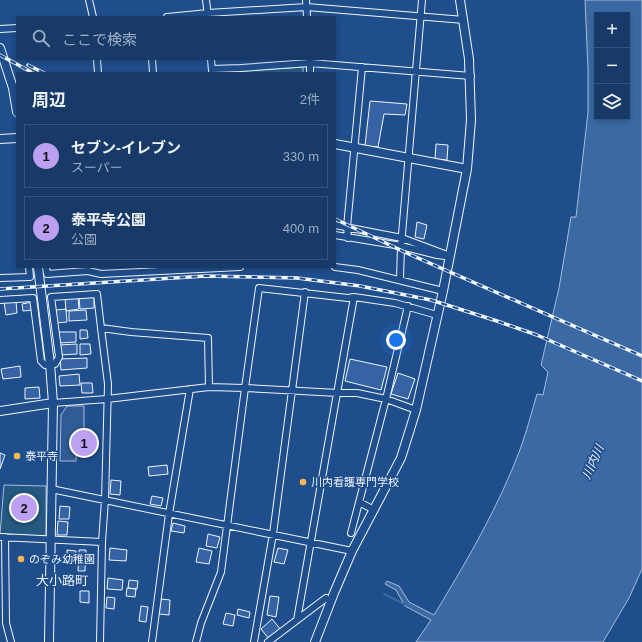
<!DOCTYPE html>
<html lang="ja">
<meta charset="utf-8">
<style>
:root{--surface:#173a69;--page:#244571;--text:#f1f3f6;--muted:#9eadc0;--line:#36547d;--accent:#bca0f2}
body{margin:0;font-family:Arial,"Noto Sans JP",sans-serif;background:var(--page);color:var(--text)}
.controls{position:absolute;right:12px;top:12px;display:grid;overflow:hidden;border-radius:0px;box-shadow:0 2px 6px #0003}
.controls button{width:36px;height:36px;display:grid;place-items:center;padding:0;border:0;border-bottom:1px solid var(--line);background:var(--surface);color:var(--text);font:20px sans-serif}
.you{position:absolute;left:396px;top:340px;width:14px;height:14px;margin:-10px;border:3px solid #fff;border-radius:50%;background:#1a73e8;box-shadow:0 0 0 6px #1a73e833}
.badge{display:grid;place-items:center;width:26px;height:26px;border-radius:50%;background:var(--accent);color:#111;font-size:13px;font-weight:700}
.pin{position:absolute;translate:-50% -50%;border:2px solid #fff;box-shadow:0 1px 4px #0006}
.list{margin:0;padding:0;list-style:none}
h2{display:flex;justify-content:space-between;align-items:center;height:52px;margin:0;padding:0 16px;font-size:17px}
h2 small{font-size:13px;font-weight:400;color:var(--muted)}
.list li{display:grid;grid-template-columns:26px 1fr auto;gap:12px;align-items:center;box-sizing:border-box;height:64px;margin:0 8px 8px;padding:0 8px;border:1px solid var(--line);border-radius:0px}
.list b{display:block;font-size:15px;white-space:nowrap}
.list p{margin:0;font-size:13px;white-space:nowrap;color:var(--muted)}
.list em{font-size:13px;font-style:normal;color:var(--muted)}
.icon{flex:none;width:22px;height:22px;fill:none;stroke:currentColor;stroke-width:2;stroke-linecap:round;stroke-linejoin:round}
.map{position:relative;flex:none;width:642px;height:642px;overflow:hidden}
.search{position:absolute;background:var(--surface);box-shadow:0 2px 6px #0003;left:16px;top:16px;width:320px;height:44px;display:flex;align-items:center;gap:10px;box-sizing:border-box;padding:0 14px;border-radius:0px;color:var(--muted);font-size:15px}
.panel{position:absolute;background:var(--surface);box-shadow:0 2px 6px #0003;left:16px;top:72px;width:320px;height:196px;border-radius:0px}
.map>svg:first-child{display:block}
.green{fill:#245a82;stroke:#a8bbd7}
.parking{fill:#305b95;stroke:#a8bbd7}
.water{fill:#3b69a3;stroke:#a8bbd7;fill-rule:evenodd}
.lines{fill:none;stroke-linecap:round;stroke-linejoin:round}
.stream{stroke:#3b69a3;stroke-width:2}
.building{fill:#3563a3;stroke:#f2f6ff}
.minor-casing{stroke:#f2f6ff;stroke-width:8}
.tertiary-casing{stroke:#f2f6ff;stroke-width:10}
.minor{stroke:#1f4e8c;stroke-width:6}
.tertiary{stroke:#1f4e8c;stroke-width:8}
.rail-casing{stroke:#f2f6ff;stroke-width:3.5}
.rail{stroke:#1f4e8c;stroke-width:2;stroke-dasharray:6;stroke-linecap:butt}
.poi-dot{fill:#ffb74d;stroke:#1f4e8c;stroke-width:1.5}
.labels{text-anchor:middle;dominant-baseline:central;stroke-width:3;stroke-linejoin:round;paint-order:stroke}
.poi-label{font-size:11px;fill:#f2f6ff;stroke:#1f4e8c;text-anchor:start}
.water-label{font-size:12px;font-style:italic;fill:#f2f6ff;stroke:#1f4e8c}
.quarter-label{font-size:13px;fill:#f2f6ff;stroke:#1f4e8c}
</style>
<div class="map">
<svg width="642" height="642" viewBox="0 0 642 642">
<rect width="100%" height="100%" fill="#1f4e8c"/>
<!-- green -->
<path class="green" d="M303,67V73H244V71Z
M4,485L46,486V536L0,534Z"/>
<!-- parking -->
<path class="parking" d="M67,406H84V434H77L76,461H60L61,415Z"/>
<!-- water -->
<path class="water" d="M585,0H642V569L629,598L603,642H416L431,620L405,606L396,590L385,584L387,581L399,586L409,602L434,615C467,561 499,506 521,447C527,430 532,411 537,394L543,395L548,372L541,365L559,288L571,217H576L588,112V70ZM597,15H627V117H597Z"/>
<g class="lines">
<!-- stream -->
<path class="stream" d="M384,594L406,605"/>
</g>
<!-- building -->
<path class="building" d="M370,101L407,104L405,115L384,114L378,147L365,146Z
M436,144L448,145L447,160L435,159Z
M417,222L427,225L424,239L415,237Z
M94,296V308L80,309L79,297Z
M78,297L79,309L66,311L65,298Z
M16,301L17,313L6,315L4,302Z
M32,302L33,310L23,311L22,304Z
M66,309L67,322L56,323V310Z
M86,310L87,320L69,321V311Z
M80,330H87L88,338L80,339Z
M59,332H76V342L59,343Z
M77,344V354L60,355L59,345Z
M80,344H90L91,354L80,355Z
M87,358V368L61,370L60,359Z
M350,359L387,367L381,390L345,381Z
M20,366L21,377L3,379L1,369Z
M398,373L415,379L408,399L391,394Z
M79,374L80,385L60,386L59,376Z
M81,383H92L93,393H82Z
M39,387L40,398L25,399V388Z
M78,437H91L90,455L79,454V449H77Z
M0,453L5,455L0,469Z
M167,465L168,474L149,476L148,467Z
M111,480L121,481L120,495L110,494Z
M152,496L163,498L161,506L150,504Z
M60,506L70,507L69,519H59Z
M58,521L68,522L67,535H57Z
M173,523L185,526L184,533L171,531Z
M208,534L220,537L217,548L206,546Z
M110,548L127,550L126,561L109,560Z
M199,548L212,551L209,564L196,562Z
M278,548L288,550L284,564L274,562Z
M67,550L76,551L75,560H67Z
M79,550H86L85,571H78Z
M108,578L123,580L122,590L107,589Z
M129,580L138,581L137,589L128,588Z
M127,588L136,589L135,597L126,596Z
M80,591H89V603L80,602Z
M270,596L279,597L276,617L267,615Z
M107,597L115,598L114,609L106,608Z
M161,599L170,600L169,615L159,614Z
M141,606L148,607L146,622L139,621Z
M238,609L250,612L249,618L237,615Z
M226,613L235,615L233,626L223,624Z
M272,619L281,630L269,639L261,629Z"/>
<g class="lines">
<!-- minor casing -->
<g class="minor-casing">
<path id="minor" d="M89,0L93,17
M206,0L208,16
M306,0L307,17
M167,17L208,13L307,7L464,20
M0,29L17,28
M97,59L98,73
M152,59L153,73
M211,59L212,71
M212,69L241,68L310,63L471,76
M310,73V59
M335,225L402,238L450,256
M335,235L401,246L437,255L445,256
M348,238L347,227L362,67
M46,267L47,274L88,271L101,274L240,267
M335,267L358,270L443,291
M0,278L30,277L29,267
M400,280L401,246L422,0
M0,300L33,298L41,361L45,365L55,364L59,357L51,297L97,294L101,328
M53,403L107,399L209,387L245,388L338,393H357L386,399L416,410
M51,489L352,551
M359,502L374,510
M351,533L386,399L408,306
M0,537L102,542
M5,537L6,623L11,642
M297,620L354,297
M100,642L102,542L105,500L108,384L101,328L131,332L208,338L209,387
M152,642L169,514L190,389
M196,642L201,623L221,572L245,388L259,288L348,298L354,297L395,303L437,315
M254,642L273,534L305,292
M268,642L326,598"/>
</g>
<!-- tertiary casing -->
<g class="tertiary-casing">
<path id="tertiary" d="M0,48L13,88L17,112
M0,139L17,138
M335,144L467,169
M38,267L50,364L53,403L49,642
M0,411L53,403
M315,642L334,593L352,551L401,458L416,410L443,291L467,169L471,120L469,59L460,0"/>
</g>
<!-- minor -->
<use href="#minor" class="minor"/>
<!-- tertiary -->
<use href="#tertiary" class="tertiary"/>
<!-- rail casing -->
<g class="rail-casing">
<path id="rail" d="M0,55L33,73
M28,65L44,73
M335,219L411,255L642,356
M0,289L205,276L297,278L360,286L431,300L497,321L537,335L642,381"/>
</g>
<!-- rail -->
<use href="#rail" class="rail"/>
</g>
<!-- markers -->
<g class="poi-dot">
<circle cx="17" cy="456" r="4"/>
<circle cx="303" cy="482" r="4"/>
<circle cx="21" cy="559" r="4"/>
</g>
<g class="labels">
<!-- poi labels -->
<g class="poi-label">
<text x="25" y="456">泰平寺</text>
<text x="311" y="482">川内看護専門学校</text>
<text x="29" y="559">のぞみ幼稚園</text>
</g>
<!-- water labels -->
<g class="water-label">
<text transform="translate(593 462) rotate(-66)">川内川</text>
</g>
<!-- quarter labels -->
<g class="quarter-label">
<text x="62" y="580">大小路町</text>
</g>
</g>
</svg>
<div class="controls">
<button>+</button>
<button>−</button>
<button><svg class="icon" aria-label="layers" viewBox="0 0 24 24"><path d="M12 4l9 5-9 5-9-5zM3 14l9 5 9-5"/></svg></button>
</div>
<div class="you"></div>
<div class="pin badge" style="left:84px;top:443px">1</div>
<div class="pin badge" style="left:24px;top:508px">2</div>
<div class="search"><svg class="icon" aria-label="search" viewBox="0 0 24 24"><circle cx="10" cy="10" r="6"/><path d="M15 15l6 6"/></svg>ここで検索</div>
<section class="panel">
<h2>周辺<small>2件</small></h2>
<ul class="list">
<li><span class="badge">1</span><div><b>セブン-イレブン</b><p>スーパー</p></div><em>330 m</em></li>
<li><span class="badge">2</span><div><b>泰平寺公園</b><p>公園</p></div><em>400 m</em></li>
</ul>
</section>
</div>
